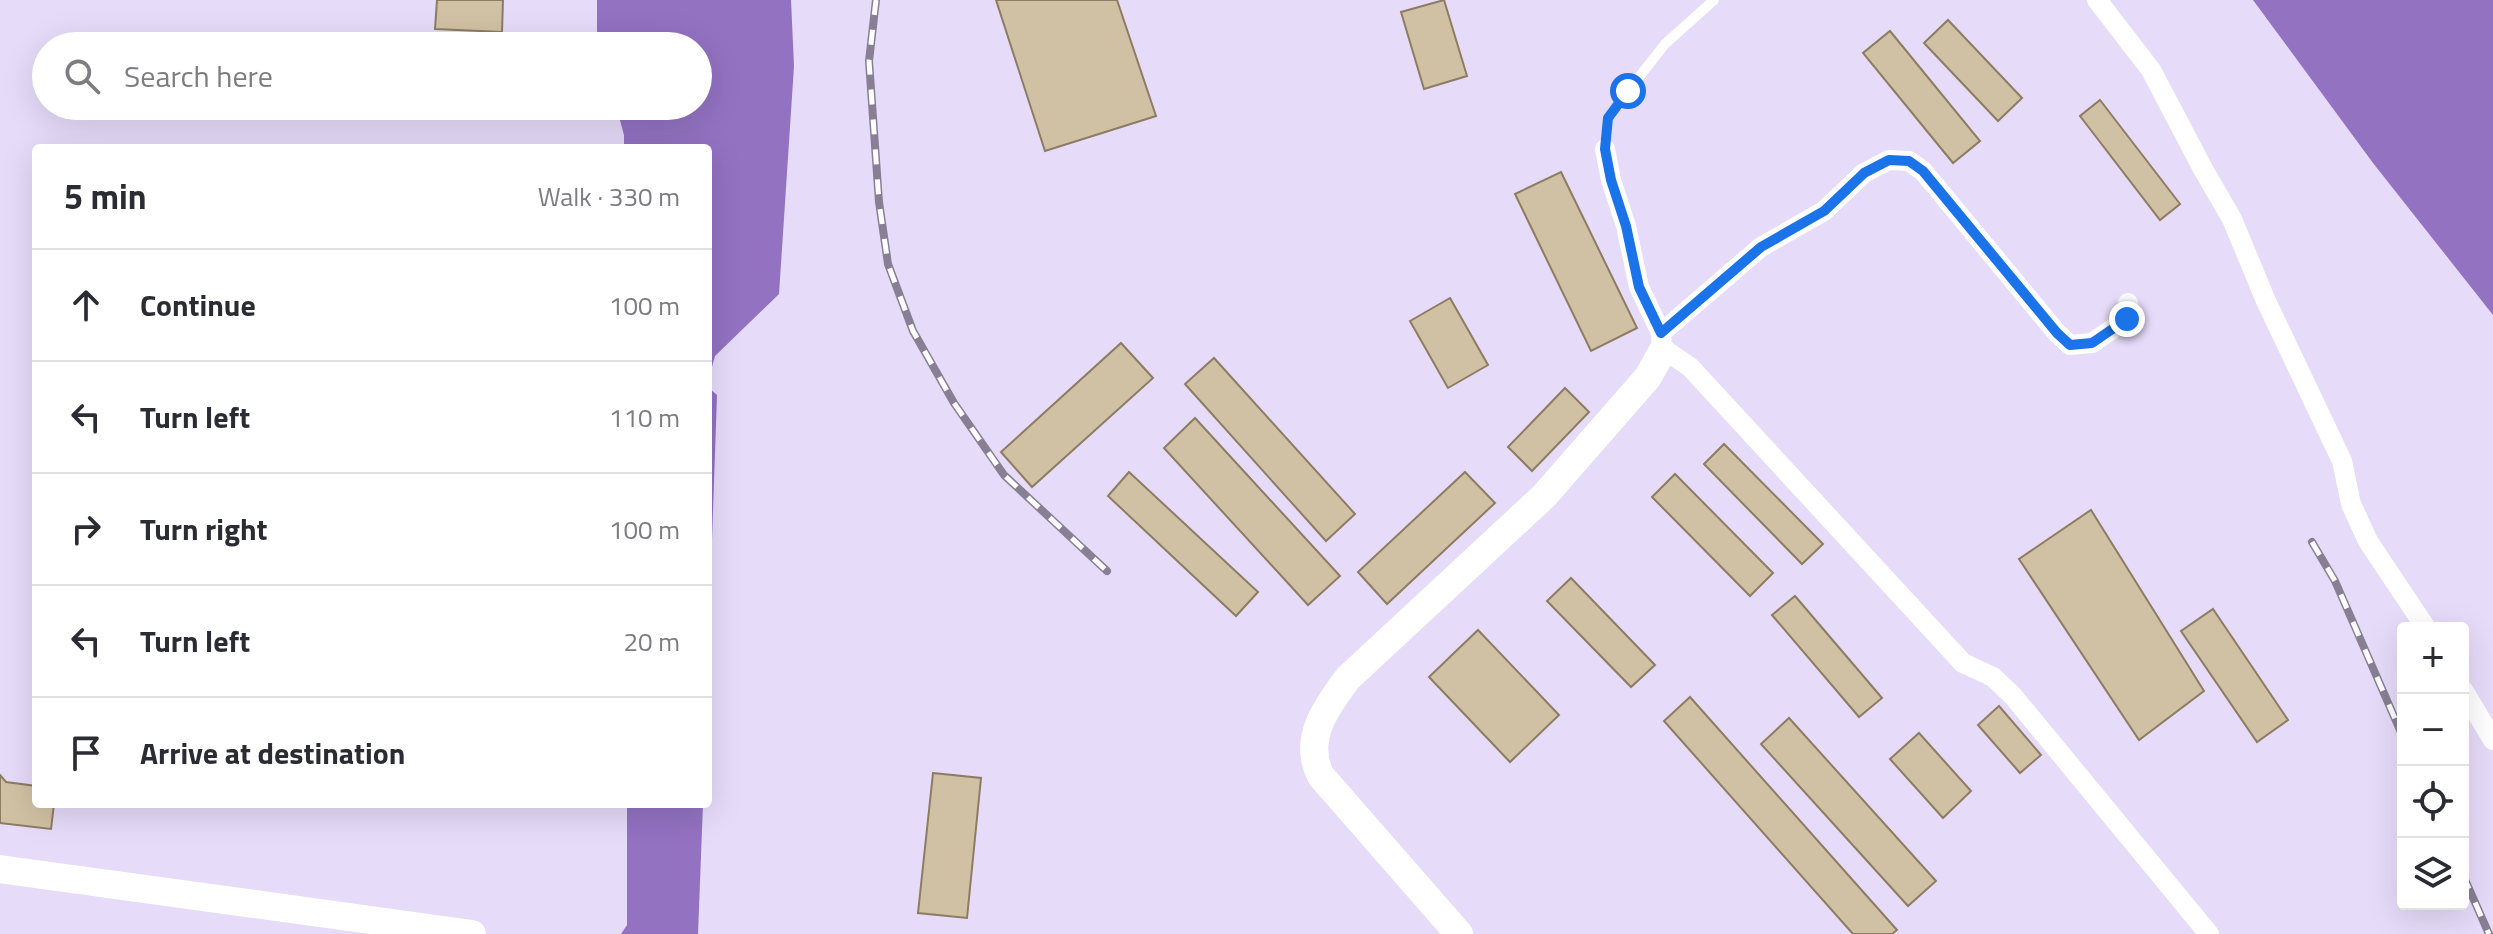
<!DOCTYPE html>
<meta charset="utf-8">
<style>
:root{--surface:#fff;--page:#f7f7f7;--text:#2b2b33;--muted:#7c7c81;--line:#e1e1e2}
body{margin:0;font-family:"Titillium Web",sans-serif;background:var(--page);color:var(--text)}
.controls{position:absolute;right:24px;bottom:24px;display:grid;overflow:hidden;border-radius:8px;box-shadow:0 8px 32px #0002}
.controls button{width:72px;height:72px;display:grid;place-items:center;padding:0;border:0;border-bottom:2px solid var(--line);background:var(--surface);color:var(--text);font:40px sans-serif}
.stop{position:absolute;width:24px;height:24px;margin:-18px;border:6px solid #1a73e8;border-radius:50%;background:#fff}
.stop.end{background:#1a73e8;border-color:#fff;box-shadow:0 2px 8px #0008}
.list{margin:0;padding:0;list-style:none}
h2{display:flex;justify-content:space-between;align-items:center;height:104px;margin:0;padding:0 32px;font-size:34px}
h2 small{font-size:26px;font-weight:400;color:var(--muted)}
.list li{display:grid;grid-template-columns:52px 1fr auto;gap:24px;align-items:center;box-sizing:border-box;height:112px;padding:0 32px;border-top:2px solid var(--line)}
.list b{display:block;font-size:30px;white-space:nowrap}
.list em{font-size:26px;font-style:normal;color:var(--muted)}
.icon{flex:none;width:44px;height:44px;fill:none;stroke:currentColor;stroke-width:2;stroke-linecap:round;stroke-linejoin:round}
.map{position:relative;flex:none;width:2493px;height:934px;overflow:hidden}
.search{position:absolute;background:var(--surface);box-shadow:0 8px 32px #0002;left:32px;top:32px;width:680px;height:88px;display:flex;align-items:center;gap:20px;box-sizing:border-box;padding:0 28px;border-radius:44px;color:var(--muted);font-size:30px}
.panel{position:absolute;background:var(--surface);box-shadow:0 8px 32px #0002;left:32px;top:144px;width:680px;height:664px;border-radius:8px}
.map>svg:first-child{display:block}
.water{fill:#9372c2}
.building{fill:#d1c1a4;stroke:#8c7c62;stroke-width:2}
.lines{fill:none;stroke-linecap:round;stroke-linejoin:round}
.lane{stroke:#fff;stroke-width:10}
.street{stroke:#fff;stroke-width:20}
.secondary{stroke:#fff;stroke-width:28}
.rail-casing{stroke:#878094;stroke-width:8}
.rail{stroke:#fff;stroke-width:5;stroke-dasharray:15;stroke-linecap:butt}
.route{stroke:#1a73e8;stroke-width:10}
</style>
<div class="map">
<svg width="2493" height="934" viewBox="0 0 2493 934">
<rect width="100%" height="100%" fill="#e6dbf9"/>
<!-- water -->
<path class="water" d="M597,0H791L794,66L779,294L715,356L708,381V148H624V135L616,106H698V46H601L597,31Z
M2253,0H2493V315L2373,163Z
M708,387L717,395L708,656Z
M627,804H703L698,934H621L627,925Z"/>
<!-- building -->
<path class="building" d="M437,0H503L502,32L435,29Z
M996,0H1117L1156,116L1045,151Z
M1444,0L1467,76L1424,89L1401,12Z
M1948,20L2022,98L1998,121L1924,43Z
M1890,31L1980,141L1953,163L1863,53Z
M2100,100L2180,204L2160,220L2080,116Z
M1561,172L1637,328L1591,351L1515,194Z
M1450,298L1488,365L1448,388L1410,321Z
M1121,343L1153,378L1032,487L1001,452Z
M1214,358L1355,514L1326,541L1185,384Z
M1565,388L1589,412L1532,471L1508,447Z
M1195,418L1340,576L1308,605L1164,448Z
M1724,444L1823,544L1802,564L1704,464Z
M1129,472L1258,592L1236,616L1108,496Z
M1465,472L1495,503L1387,604L1358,572Z
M1675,474L1773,573L1750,596L1652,497Z
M2091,510L2204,691L2139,740L2019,559Z
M1571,578L1655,665L1631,687L1547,601Z
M1795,596L1882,698L1859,717L1772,615Z
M2213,609L2288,720L2257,742L2181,631Z
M1478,630L1559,715L1510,762L1429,677Z
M1690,697L1897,930L1892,934H1853L1664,721Z
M1999,706L2041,755L2020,773L1978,725Z
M1789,718L1936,881L1908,906L1761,744Z
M1919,733L1971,791L1943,818L1890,759Z
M933,773L981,778L967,918L918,913Z
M0,775L6,782L36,786V804H54L51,829L0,823Z"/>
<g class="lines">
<!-- lane -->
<path class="lane" d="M1605,149L1608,118L1628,91L1665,44L1714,0"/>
<!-- street -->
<path class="street" d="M2097,0L2151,70L2203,169L2232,219L2266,301L2342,461L2351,504L2368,541L2426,628
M1605,149L1611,180L1626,226L1639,287L1661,333L1662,352L1671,354L1690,367L1963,663L1993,677L2013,696L2209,934
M1661,333L1761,247L1824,211L1864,173L1889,160L1909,161L1923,171L2057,333L2070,345L2092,343L2127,319L2128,303
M2463,690L2493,740"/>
<!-- secondary -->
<path class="secondary" d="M0,869L472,934
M1459,934L1321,776C1302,740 1326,707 1348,678L1544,496L1648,377L1662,352"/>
<!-- rail casing -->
<g class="rail-casing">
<path id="rail" d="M876,0L869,61L879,202L888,264L913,331L954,403L1004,475L1107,571
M2312,542L2335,581L2403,737
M2463,875L2489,934"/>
</g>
<!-- rail -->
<use href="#rail" class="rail"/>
</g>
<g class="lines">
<!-- route -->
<path class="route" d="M1628,91L1608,118L1605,149L1611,180L1626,226L1639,287L1661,333L1761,247L1824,211L1864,173L1889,160L1909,161L1923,171L2057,333L2070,345L2092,343L2127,319"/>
</g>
</svg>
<div class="controls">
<button>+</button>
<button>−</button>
<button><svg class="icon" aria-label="locate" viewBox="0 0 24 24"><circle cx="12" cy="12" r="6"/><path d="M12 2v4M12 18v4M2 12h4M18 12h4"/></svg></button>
<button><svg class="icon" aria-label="layers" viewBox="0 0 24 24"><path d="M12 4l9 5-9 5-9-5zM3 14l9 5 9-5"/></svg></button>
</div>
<div class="stop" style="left:1628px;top:91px"></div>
<div class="stop end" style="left:2127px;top:319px"></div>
<div class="search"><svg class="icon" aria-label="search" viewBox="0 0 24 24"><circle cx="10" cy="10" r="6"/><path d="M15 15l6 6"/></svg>Search here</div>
<section class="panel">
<h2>5 min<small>Walk · 330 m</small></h2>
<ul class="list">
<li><svg class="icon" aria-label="ahead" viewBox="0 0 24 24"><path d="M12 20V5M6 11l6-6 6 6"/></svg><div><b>Continue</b></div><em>100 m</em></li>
<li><svg class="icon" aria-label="left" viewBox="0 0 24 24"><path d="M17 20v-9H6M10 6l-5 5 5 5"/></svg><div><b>Turn left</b></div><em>110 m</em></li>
<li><svg class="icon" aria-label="right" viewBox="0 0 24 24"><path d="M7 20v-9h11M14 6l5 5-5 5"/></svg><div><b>Turn right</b></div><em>100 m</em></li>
<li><svg class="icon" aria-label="left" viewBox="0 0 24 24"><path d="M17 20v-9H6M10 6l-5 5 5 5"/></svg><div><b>Turn left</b></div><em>20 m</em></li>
<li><svg class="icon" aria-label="arrive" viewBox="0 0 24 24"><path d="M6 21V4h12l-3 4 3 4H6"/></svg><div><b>Arrive at destination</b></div></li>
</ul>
</section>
</div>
